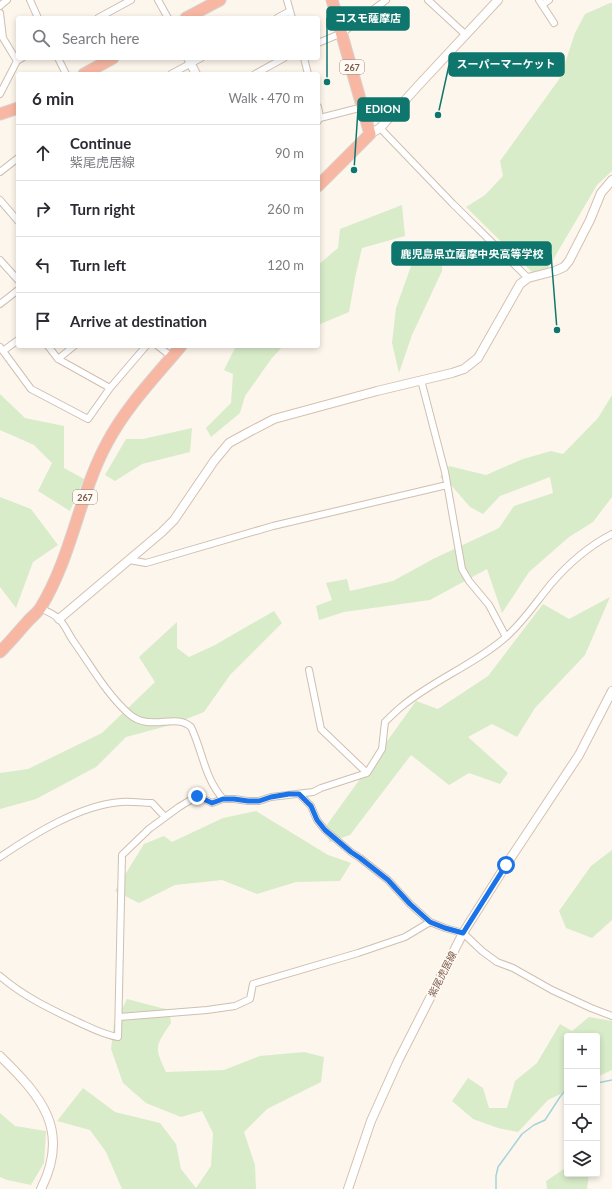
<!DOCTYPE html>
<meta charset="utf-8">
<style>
:root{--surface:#fff;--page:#f2f2f3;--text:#2b2b33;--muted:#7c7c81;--line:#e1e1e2}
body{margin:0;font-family:Lato,"Noto Sans JP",sans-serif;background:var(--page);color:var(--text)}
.controls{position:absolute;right:12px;bottom:12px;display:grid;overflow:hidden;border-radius:4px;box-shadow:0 2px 6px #0003}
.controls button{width:36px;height:36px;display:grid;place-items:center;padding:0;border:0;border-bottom:1px solid var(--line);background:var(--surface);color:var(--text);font:20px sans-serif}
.stop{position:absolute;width:12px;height:12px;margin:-9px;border:3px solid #1a73e8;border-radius:50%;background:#fff}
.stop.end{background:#1a73e8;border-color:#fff;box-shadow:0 1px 4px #0008}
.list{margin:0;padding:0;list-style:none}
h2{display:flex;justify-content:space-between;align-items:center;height:52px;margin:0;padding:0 16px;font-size:17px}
h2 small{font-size:13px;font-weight:400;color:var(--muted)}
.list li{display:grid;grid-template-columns:26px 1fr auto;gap:12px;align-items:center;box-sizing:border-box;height:56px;padding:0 16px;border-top:1px solid var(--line)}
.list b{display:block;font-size:15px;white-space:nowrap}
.list p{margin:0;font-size:13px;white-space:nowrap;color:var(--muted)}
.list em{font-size:13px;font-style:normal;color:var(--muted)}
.icon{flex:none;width:22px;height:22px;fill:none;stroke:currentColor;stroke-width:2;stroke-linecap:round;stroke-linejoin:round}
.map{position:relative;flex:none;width:612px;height:1189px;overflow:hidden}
.search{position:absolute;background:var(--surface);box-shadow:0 2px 6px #0003;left:16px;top:16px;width:304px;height:44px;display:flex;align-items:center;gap:10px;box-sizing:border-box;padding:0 14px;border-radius:4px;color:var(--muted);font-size:15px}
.panel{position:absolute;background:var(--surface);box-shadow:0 2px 6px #0003;left:16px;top:72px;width:304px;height:276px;border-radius:4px}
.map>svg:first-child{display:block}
.green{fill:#d8ecc9}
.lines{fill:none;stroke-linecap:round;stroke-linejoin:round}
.stream{stroke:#a5d3da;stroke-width:1.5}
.street-casing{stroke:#d1beb0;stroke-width:8}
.secondary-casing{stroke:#d6c0b0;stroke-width:10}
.highway-casing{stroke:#dad1cd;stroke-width:13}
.street{stroke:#fff;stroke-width:6}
.secondary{stroke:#fff;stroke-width:8}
.highway{stroke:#f7b7a3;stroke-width:11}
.route{stroke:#1a73e8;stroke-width:5}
.labels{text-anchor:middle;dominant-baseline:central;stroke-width:3.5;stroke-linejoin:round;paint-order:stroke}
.shield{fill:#fffaf3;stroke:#a28b7f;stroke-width:1}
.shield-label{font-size:9px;font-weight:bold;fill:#7a5c4d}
.street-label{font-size:10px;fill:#7a5c4d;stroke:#fffaf3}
.leader{fill:none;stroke:#0f766e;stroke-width:1.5}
.callout-dot{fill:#0f766e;stroke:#fffaf3;stroke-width:1.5}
.callout{fill:#0f766e;stroke:#0f766e;stroke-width:1.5}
.callout-label{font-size:11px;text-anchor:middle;font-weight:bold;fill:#fff}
</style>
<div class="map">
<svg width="612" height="1189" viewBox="0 0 612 1189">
<rect width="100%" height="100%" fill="#fdf6ec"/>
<!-- green -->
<path class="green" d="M610,3H612V171L597,185L547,270L533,273L466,207L485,195L503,176L500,161L560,78L575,33L585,14Z
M402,205L405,236L362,248L356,273L349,312L318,325V265L338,248L340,229Z
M428,241L443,249L442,271L412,335L399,373L392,343L396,308L411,266Z
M236,346H283L272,358L245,396L240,413L211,437L206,428L231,403L233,374L224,370Z
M0,394L25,418L64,426V468L84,479L70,511L38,491L52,463L34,445L0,430Z
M612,395V497L593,522L569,537L529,572L502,613L487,569L430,600L344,612L319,620L316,606L332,600L326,583L347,579L350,591L393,581L433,559L499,528L514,506L553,493L550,477L500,496L483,514L470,507L451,485L440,477L449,466L486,475L523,459L551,451L563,454L598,418Z
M192,428L190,452L142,464L115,481L105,475L126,439H143Z
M0,497L31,509L58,545L33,562L16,608L0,587Z
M610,597L585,655L535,708L517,737L492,724L468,737L508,773L500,784L469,773L449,785L411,755L350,835L330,842L324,829L416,701L438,709L488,676L543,604L569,619Z
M274,611L282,623L230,675L204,712L171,725L126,737L96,767L36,799L0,809V773L28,769L102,733L155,682L139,657L177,622V648L189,657L215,645Z
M256,811L328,855L351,863L340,881L296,882L257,894L222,880L175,885L139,903L115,891L144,844L164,836L172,842L223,818Z
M612,850V920L592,938L566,928L559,911L591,866Z
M127,999L169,1010L171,1023C155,1046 154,1047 166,1072L224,1070L260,1056L304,1052L324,1057L321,1082L267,1109L244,1132L255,1165L256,1189H122L106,1152L90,1130L57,1121L83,1088L115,1112L160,1123L176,1144L181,1169L196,1188L211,1166L213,1133L202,1111L181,1117L146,1103L123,1083L111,1049L114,1024Z
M589,1017L612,1021V1070L597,1077V1036H567V1091L548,1100L518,1132L498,1128L473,1119L452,1101L468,1078L483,1088L489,1108H507L515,1081L537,1063L560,1024L572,1031Z
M0,1113L15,1126L46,1131L44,1163L31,1185L7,1180L0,1177Z
M567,1167V1174H589L587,1189H547L546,1181Z"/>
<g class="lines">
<!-- stream -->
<path class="stream" d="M597,1083L612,1080
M496,1189V1176L498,1167L522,1134L534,1125L545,1120L560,1097L567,1088"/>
<!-- street casing -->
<g class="street-casing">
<path id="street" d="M30,0L38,18
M158,0L168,18
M287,0L292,18
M428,0L466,35
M539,0L554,23
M542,5L549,0
M0,6L7,0
M0,13L3,38L17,61
M98,18L131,0
M277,18L290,11
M318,43L342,33L386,0
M58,58L66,74
M304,58L308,74
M171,74L201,58
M255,74L284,58
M0,94L17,61L22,58
M318,107C319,112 321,116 318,121
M320,118L363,107
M380,128L453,204L528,278
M0,172L18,158
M0,200L18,221
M0,260L18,280
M0,304L18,290
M48,346L58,359L110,388
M158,346L172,357
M0,347L31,389L88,419L110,388L146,346
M3,351L18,340
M58,359L74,346
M421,380L445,472L462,569L469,581L489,605L506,637
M129,560L146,563L273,526L447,485
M40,608C46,611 54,614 59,619C65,625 69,635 74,642C91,666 106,693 128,713C149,733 175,712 191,727C203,752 204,777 223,799H234L248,801H259L271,797L313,792L321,788L367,773L382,749L385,722C390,717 395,712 401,707C433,680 474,665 506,637C524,621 536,602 551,584C568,564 589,546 612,534
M309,670L321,729L367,773
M299,794L311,806L317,820L325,830L351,852L360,858L388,880L410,904L430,922L445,928L463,933L482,951L497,962L513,968L552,990L591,1008L612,1016
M0,857C34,834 80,805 121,802C131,801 142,803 152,803L165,817
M0,976C23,996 50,1009 78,1022C91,1028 104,1035 118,1037L122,855L149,829L179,807L197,796L212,803L223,799
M119,1017L207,1010L235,1006L250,999L253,984L358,953L405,937L430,922"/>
</g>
<!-- secondary casing -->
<g class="secondary-casing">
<path id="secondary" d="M188,58L196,74
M370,134L380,128L417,87L498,0
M59,619L162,532L174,520L214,461L229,443L249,432L274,419L377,391L452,373L464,369L478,358L520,284L528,278L555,271L564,267L569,261L590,220L601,193L612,180
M0,1056C41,1096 71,1130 41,1189
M348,1189L371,1121L398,1061L463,933L506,865L579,755L612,691"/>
</g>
<!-- highway casing -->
<g class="highway-casing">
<path id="highway" d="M186,18L220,0
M84,74L113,58
M0,114L18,108
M318,186L370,134L332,0
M0,652C10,642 19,631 29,620C33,616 38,612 41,607C72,556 79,495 107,443C126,407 155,377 181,346"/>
</g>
<!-- street -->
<use href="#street" class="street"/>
<!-- secondary -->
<use href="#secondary" class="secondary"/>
<!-- highway -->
<use href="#highway" class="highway"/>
</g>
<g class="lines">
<!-- route -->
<path class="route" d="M197,796L212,803L223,799H234L248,801H259L271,797L289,794H299L311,806L317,820L325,830L351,852L360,858L388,880L410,904L430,922L445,928L463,933L506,865"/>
</g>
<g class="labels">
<!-- shield labels -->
<g class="shield">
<rect x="340" y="60" width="24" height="14" rx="3"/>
<rect x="73" y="490" width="24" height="14" rx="3"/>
</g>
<g class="shield-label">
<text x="352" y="67">267</text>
<text x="85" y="497">267</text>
</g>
<!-- street labels -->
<g class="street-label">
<text transform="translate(442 974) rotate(-63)">紫尾虎居線</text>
</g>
</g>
<!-- callouts -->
<path class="leader" d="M327 82L327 18M438 115L449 65M354 170L358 109M557 330L551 254"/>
<g class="callout-dot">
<circle cx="327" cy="82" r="4"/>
<circle cx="438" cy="115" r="4"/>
<circle cx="354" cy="170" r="4"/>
<circle cx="557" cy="330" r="4"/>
</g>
<g class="callout">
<rect x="327" y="7" width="82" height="23" rx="4"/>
<rect x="449" y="53" width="115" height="23" rx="4"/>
<rect x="358" y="98" width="51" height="23" rx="4"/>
<rect x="392" y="242" width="159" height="23" rx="4"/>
</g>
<g class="callout-label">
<text x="368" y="22">コスモ薩摩店</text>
<text x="506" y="68">スーパーマーケット</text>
<text x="383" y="113">EDION</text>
<text x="472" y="258">鹿児島県立薩摩中央高等学校</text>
</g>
</svg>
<div class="controls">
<button>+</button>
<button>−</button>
<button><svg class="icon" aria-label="locate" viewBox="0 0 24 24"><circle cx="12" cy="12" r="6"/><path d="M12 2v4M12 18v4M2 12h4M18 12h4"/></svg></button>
<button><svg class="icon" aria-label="layers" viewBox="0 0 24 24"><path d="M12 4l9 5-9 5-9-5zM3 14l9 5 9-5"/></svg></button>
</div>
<div class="stop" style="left:506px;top:865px"></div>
<div class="stop end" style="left:197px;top:796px"></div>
<div class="search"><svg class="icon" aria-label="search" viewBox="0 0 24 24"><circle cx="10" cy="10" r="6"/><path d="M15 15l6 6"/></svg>Search here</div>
<section class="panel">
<h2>6 min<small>Walk · 470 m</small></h2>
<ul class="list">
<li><svg class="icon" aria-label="ahead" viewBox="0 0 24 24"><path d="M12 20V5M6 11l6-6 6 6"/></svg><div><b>Continue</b><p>紫尾虎居線</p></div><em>90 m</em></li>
<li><svg class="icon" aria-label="right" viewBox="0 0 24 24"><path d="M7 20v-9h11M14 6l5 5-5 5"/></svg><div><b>Turn right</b></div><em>260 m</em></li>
<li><svg class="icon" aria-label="left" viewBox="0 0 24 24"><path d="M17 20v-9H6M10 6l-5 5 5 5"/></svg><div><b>Turn left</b></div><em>120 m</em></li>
<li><svg class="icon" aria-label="arrive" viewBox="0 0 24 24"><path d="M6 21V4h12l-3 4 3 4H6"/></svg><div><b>Arrive at destination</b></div></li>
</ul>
</section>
</div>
